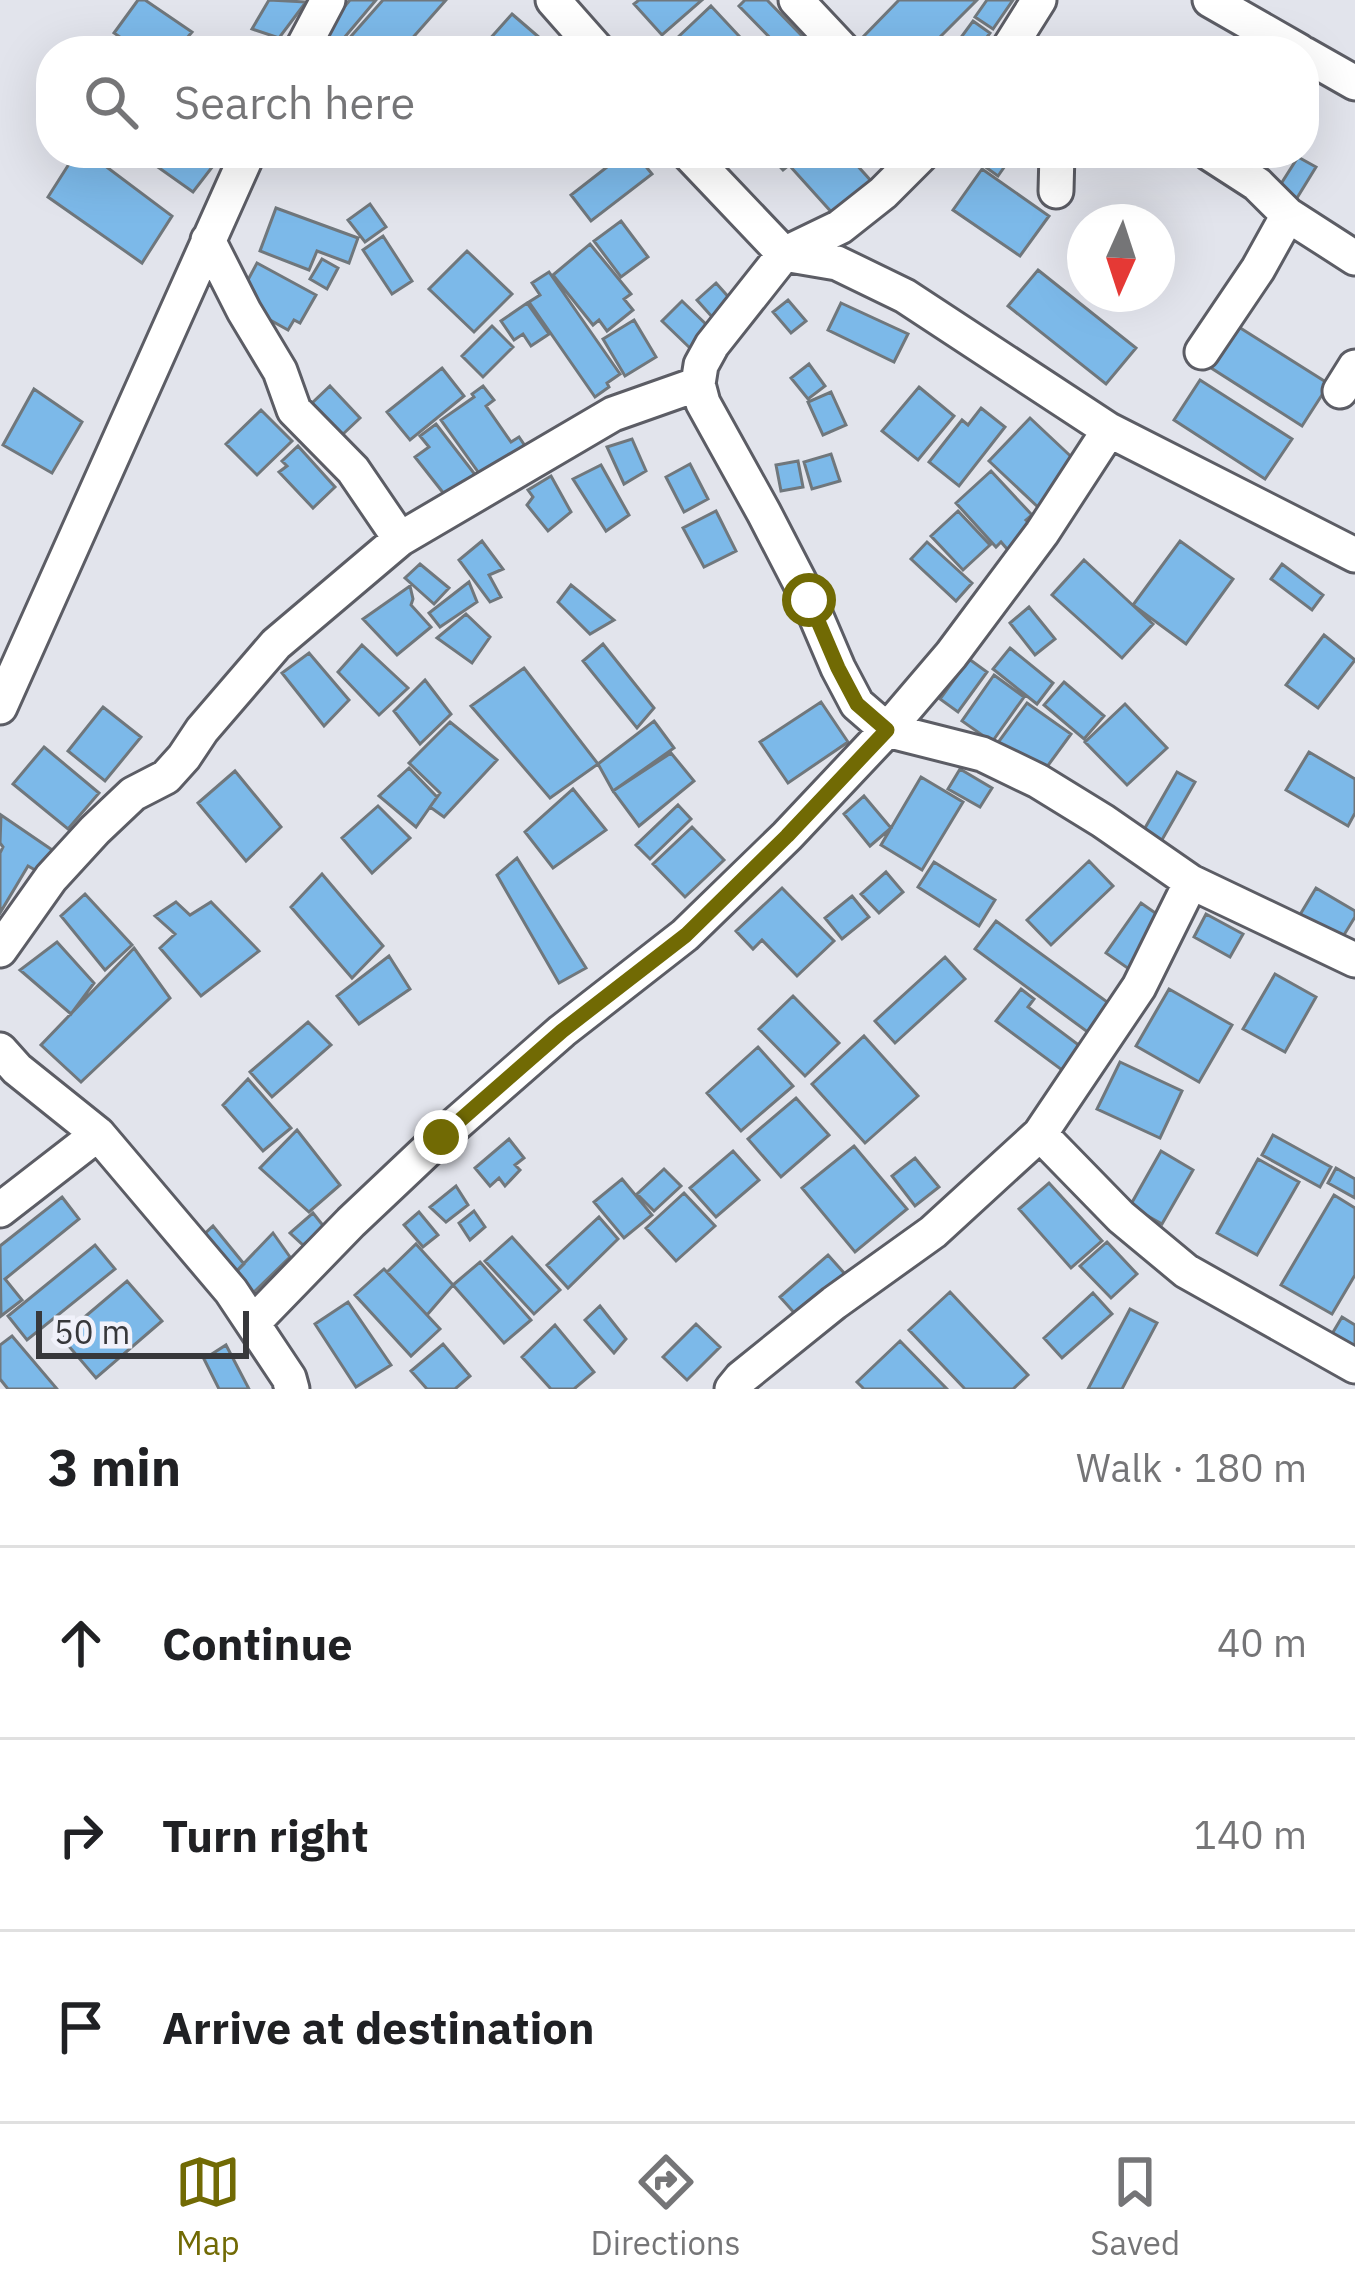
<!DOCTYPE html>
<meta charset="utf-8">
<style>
:root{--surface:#fff;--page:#f2f2f2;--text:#202124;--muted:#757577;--line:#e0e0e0;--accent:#716a04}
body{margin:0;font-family:"IBM Plex Sans",sans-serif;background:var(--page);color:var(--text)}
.compass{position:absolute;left:1067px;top:204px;width:108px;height:108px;border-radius:50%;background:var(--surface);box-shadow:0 12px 48px #0002;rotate:183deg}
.scale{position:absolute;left:36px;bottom:30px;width:213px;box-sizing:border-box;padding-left:12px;border:6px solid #37383b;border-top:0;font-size:33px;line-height:42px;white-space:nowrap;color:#37383b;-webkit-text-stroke:9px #f0f1fa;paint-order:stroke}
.stop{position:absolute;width:36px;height:36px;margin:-27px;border:9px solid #716a04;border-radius:50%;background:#fff}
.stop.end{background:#716a04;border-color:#fff;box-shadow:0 3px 12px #0008}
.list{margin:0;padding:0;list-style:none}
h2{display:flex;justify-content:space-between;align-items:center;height:156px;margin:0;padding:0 48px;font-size:51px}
h2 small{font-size:39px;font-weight:400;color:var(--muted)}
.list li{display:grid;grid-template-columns:78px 1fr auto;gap:36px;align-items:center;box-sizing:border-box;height:192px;padding:0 48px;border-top:3px solid var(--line)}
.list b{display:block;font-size:45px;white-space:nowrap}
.list em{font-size:39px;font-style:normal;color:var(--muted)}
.icon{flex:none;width:66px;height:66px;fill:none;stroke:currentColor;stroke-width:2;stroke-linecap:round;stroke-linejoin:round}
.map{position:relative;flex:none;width:1355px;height:1389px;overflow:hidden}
.search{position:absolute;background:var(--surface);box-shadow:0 12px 48px #0002;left:36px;right:36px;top:36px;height:132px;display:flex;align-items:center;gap:30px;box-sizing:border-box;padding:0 42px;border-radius:48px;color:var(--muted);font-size:45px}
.sheet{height:732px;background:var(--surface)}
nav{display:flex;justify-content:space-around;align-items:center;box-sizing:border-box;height:168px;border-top:3px solid var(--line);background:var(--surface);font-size:33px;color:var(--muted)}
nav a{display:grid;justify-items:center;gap:6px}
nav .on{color:var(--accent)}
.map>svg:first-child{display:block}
.building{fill:#7cb9e9;stroke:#70777c;stroke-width:3}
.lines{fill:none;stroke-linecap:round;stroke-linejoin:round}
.minor-casing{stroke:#5c5d65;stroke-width:39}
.minor{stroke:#fff;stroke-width:33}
.route{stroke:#716a04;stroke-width:15}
</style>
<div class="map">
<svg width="1355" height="1389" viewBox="0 0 1355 1389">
<rect width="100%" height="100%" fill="#e2e4ec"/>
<!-- building -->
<path class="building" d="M138,0H145L192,32L176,51H140L114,33Z
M269,0L306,2L279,38L252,29Z
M350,0H376L333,51H326L315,42Z
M383,0H446L401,51H338Z
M639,0H702L662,35L634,4Z
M745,0H767L804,38L790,51H783L739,6Z
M899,0H977L926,51H873L861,39Z
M987,0H1013L993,29L975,17Z
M711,6L753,51H687L676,39Z
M512,14L541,39L530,51H479Z
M973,21L990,33L977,51H951Z
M76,153H88L172,216L142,263L48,197Z
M138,153H223L193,192Z
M291,153H348L340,164L290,155Z
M625,153H635L652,174L591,221L571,195Z
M767,153H846L872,182L835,216L789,165L783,170Z
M983,153H1014L998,176L977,161Z
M1298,157L1316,167L1297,198L1279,187Z
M982,169L1049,216L1020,256L953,210Z
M370,204L386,227L365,242L348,220Z
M276,208L358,238L349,263L317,251L309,270L260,251Z
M621,221L648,257L621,277L594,241Z
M383,236L412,281L392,294L363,250Z
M590,244L631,294L624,299L633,310L607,331L599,320L593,325L553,275Z
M467,251L512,294L474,332L429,289Z
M322,259L338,268L327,289L310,279Z
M257,263L316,295L300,323L294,320L288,330L245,306L242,291Z
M1038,270L1136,348L1106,384L1008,306Z
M549,272L620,374L607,383L609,387L595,397L529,302L540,295L532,283Z
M716,283L732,301L713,318L697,300Z
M788,300L806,321L791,333L773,312Z
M682,301L712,330L692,350L662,321Z
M527,303L549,334L531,346L523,334L514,340L501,321Z
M841,303L908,334L894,362L828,330Z
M634,320L656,357L625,376L603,339Z
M1234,324L1329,384L1302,426L1208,366Z
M492,326L513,347L483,377L462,356Z
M809,364L825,386L808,399L791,378Z
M442,368L464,396L410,440L387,412Z
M1200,380L1292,439L1265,479L1174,420Z
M330,386L360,418L342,435L311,404Z
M483,386L494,400L486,406L511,442L519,437L530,453L486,483L441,420L474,397L472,394Z
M919,387L954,416L918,460L882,431Z
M34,389L82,422L52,473L3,445Z
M831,392L846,425L823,435L808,402Z
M981,408L1005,427L959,486L929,462L962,420L968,425Z
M261,410L292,441L257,475L226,444Z
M1030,418L1080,465L1039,508L989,461Z
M436,424L480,481L452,504L415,457L429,447L420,436Z
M632,439L646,471L624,484L607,447Z
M298,446L335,487L313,508L279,472L287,466L282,461Z
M831,454L840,481L812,489L804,462Z
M798,461L803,487L781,491L776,465Z
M690,464L708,499L684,512L666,477Z
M601,465L629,515L606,531L573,479Z
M991,471L1032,515L1026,520L1033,527L1008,550L1001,542L996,547L956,503Z
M551,476L571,512L548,531L527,505L533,497L528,490Z
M716,511L736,551L704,567L683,528Z
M958,511L990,545L963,570L931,536Z
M482,541L503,569L489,575L501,597L490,602L459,560Z
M1180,541L1233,579L1186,644L1133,605Z
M927,542L972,583L956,601L911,559Z
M1084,560L1153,624L1122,658L1052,595Z
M420,564L449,588L434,604L405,578Z
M1282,564L1323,595L1312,610L1271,579Z
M469,582L477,602L440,627L429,613Z
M571,585L614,620L590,634L558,602Z
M410,586L413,599L411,605L431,627L397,655L363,619Z
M1029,607L1055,639L1035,655L1010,623Z
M466,614L490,637L472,663L437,638Z
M1324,635L1355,660L1318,708L1286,685Z
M603,644L654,708L637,728L583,661Z
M362,645L408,688L379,715L338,672Z
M1010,648L1053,683L1037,704L993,669Z
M309,653L349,700L324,726L282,673Z
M969,659L987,672L958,712L940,699Z
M524,668L598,764L550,798L471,706Z
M994,675L1024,697L992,742L962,721Z
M425,680L451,714L420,744L394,711Z
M1064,682L1104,716L1084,739L1044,705Z
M821,702L848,742L788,783L760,742Z
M1027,703L1071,734L1041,775L997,744Z
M1125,704L1167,748L1127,785L1085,742Z
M103,707L141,737L105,781L68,751Z
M654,721L674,748L613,791L598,764Z
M450,722L497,760L444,817L430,807L440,793L409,763Z
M44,747L99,793L68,829L13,784Z
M1309,752L1355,779V813L1348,826L1286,790Z
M671,753L694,781L639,826L613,791Z
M409,768L437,797L416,827L379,796Z
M960,769L992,788L980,807L948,789Z
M235,771L281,827L246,861L198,803Z
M1177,772L1195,782L1159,845L1141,835Z
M921,777L963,802L922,870L881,845Z
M573,789L606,830L553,868L525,832Z
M864,796L891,828L870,846L844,814Z
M678,805L691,819L650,859L636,845Z
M378,806L410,838L372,873L342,838Z
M1,815L58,854L44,875L28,866L0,913V853L3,847L0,843Z
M692,827L724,860L685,897L653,864Z
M517,858L586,968L559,983L497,875Z
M1089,861L1113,886L1051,945L1027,920Z
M934,862L995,900L979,926L918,887Z
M886,872L903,892L879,913L861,894Z
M322,874L383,946L352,978L291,907Z
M782,888L834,941L797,976L762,940L753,949L736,931Z
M1316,888L1355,911V917L1339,943L1298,918Z
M85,894L132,945L105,970L61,916Z
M852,896L869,917L842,939L825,918Z
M176,902L190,915L211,902L259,951L201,996L160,948L175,934L155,916Z
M1141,903L1164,919L1129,969L1106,953Z
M1206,914L1243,934L1230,957L1194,937Z
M996,921L1110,1004L1089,1033L975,949Z
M57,942L94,983L71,1014L20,970Z
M134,948L170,998L81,1082L41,1045Z
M389,956L410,989L359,1024L337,996Z
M945,957L965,979L895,1043L875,1021Z
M1275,974L1316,997L1285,1052L1243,1029Z
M1021,989L1034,999L1028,1007L1080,1046L1062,1070L996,1021Z
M1169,989L1232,1025L1199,1082L1136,1046Z
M793,996L839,1043L805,1076L759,1029Z
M308,1022L331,1045L272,1097L250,1072Z
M864,1036L918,1096L865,1143L812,1084Z
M758,1047L793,1086L741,1131L707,1093Z
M1120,1062L1182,1091L1160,1138L1097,1109Z
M248,1079L291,1128L263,1151L223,1105Z
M796,1098L829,1135L781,1177L748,1139Z
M297,1130L340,1185L309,1212L260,1168Z
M1273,1135L1331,1167L1320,1187L1262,1155Z
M509,1139L524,1158L515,1165L520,1170L505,1186L499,1178L490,1186L475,1168Z
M854,1146L907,1209L855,1252L802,1188Z
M733,1151L759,1180L716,1217L690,1188Z
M1161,1151L1193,1170L1162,1224L1130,1206Z
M915,1158L939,1187L915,1206L892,1176Z
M1258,1159L1299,1182L1257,1255L1217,1233Z
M1336,1168L1355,1179V1198L1328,1183Z
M664,1169L681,1186L654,1211L637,1194Z
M622,1179L652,1215L624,1238L594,1202Z
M1049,1183L1102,1241L1071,1268L1019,1209Z
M456,1186L468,1205L446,1222L430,1207Z
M684,1193L715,1226L676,1261L646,1228Z
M1334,1195L1355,1208V1275L1332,1314L1281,1285Z
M62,1197L79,1219L5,1279L22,1300L1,1316L0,1246Z
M474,1211L485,1227L470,1240L459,1223Z
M419,1212L438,1235L423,1247L404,1225Z
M313,1213L325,1228L303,1245L290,1233Z
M599,1217L618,1239L568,1288L547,1265Z
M213,1226L244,1264L233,1275L200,1238Z
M273,1233L290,1257L247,1299L228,1280Z
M512,1237L560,1290L534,1314L485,1261Z
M1107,1242L1137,1274L1111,1298L1080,1266Z
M416,1244L453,1285L427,1315L387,1272Z
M95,1245L115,1269L27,1340L8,1316Z
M828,1255L845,1274L797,1316L780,1297Z
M480,1262L531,1320L504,1343L453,1285Z
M384,1269L440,1329L411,1356L355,1295Z
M127,1281L162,1321L96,1378L61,1337Z
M950,1292L1028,1375L1013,1389H965L909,1330Z
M1093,1293L1112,1314L1062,1358L1044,1338Z
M348,1302L391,1365L356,1387L315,1324Z
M600,1306L626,1339L614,1353L585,1320Z
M1130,1309L1157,1323L1122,1389H1088Z
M1342,1317L1355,1325V1355L1329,1339Z
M696,1324L720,1347L687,1380L663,1357Z
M555,1325L594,1372L574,1389H551L522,1357Z
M12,1336L57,1389H8L0,1379V1345Z
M900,1341L947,1389H864L857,1382Z
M443,1344L470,1376L455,1389H427L411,1371Z
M226,1345L249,1389H219L204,1359Z"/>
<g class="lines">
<!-- minor casing -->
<g class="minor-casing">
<path id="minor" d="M553,0L598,51
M796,0L844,51
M1210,0L1299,51
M301,51L328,0
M1007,51L1039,0
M1304,54L1355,83
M688,153L784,254L837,263L905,296L1109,430L1355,555
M923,153L883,193L840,227L784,254L712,345L701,365L698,384L703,403L764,513L809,600L838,668L857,704L887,730L982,754L1038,781L1103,821L1191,882L1355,960
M1209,153L1257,184L1288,215L1355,258
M1056,191L1057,153
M208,240L244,311L280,371L294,410L353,470L400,539
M1202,352L1258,269L1288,215
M1340,391L1355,367
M0,707L248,153
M0,950L51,878L95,830L133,794L166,777L184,757L202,730L276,644L400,539L613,414L698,384
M0,1050L17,1069L98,1134L231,1291L289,1378L292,1389
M1040,1134L1121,1217L1186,1271L1355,1366
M0,1210L98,1134
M253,1323L351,1222L441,1137L562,1031L685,935L787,836L887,730L951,655L1042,533L1109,430
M732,1389L741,1378L834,1303L933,1232L1040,1134L1139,987L1191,882"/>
</g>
<!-- minor -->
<use href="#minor" class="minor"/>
</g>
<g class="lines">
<!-- route -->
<path class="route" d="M441,1137L562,1031L686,935L787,836L887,730L857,704L838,668L809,600"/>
</g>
</svg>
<svg class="compass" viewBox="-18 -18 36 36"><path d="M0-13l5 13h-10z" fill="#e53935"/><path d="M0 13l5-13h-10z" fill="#757577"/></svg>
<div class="scale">50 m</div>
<div class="stop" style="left:809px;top:600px"></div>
<div class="stop end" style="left:441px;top:1137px"></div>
<div class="search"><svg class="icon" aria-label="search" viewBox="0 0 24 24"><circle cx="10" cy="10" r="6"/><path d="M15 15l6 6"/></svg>Search here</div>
</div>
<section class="sheet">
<h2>3 min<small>Walk · 180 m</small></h2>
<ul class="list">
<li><svg class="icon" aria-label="ahead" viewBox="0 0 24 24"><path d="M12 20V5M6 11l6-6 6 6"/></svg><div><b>Continue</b></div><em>40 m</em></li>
<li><svg class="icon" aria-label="right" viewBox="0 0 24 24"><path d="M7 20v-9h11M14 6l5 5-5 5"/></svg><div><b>Turn right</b></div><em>140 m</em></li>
<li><svg class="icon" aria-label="arrive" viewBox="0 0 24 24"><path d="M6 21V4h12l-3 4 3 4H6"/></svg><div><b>Arrive at destination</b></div></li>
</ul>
</section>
<nav>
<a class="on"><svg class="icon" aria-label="map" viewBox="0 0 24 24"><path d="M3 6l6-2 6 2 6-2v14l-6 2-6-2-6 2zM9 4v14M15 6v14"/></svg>Map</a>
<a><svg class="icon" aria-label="directions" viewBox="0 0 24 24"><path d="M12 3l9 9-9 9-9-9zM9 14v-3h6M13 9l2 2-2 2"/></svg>Directions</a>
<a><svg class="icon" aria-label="saved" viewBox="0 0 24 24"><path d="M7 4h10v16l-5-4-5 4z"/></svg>Saved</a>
</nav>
